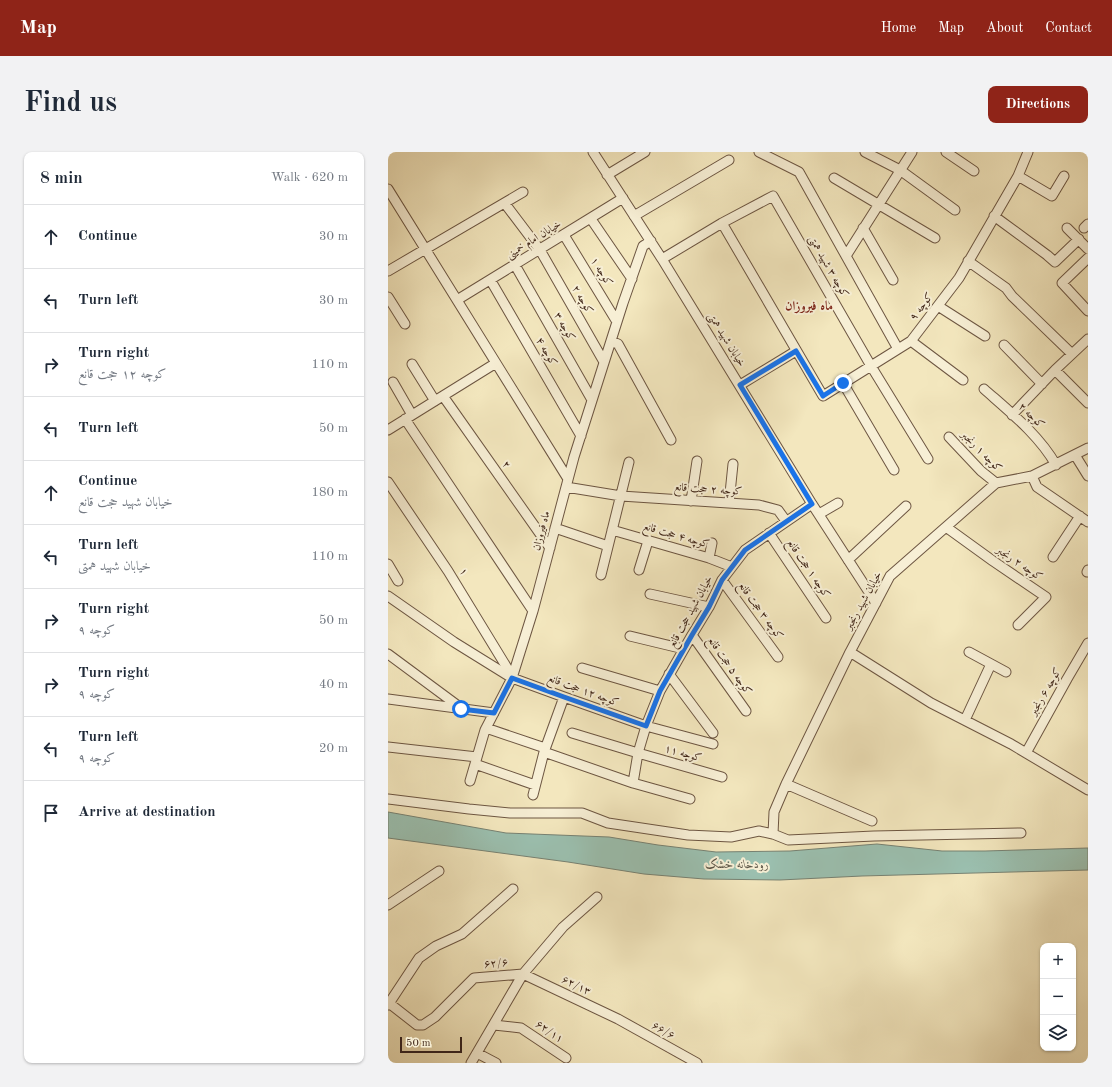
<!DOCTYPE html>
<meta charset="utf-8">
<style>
:root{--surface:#fff;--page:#f2f2f3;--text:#1f2937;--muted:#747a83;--line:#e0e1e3;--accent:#8f2418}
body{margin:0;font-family:"Old Standard TT",Amiri,serif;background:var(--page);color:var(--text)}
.controls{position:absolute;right:12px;bottom:12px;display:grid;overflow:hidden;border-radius:8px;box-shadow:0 1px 3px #0004}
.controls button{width:36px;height:36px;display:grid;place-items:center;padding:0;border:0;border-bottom:1px solid var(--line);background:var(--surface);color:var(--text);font:20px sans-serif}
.scale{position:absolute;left:12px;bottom:10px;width:62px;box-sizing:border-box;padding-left:4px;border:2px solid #402618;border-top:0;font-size:11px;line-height:14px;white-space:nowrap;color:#402618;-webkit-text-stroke:3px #f7efd5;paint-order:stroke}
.stop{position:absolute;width:12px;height:12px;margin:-9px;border:3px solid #1a73e8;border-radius:50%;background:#fff}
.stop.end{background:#1a73e8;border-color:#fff;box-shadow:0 1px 4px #0008}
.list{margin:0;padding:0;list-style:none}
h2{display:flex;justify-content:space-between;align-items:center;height:52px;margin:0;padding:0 16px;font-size:17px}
h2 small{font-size:13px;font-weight:400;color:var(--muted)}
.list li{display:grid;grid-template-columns:26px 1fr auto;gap:12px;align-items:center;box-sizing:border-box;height:64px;padding:0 16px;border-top:1px solid var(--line)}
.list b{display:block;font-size:15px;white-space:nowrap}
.list p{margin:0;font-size:13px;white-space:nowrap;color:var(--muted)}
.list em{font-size:13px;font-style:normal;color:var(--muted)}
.icon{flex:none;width:22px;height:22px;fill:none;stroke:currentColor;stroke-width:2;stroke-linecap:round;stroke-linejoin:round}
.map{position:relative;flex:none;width:700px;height:911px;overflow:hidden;border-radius:8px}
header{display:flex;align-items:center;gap:24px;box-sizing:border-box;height:56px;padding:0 20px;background:var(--accent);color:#fff}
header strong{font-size:19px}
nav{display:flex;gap:22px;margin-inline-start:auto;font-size:14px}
.intro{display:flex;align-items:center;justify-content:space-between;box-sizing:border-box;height:96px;padding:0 24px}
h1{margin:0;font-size:28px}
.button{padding:10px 18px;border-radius:8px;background:var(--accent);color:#fff;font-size:14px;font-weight:700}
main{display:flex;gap:24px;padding:0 24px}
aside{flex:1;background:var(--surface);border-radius:8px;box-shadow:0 1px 3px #0004}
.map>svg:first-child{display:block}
.water{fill:#9bc0b0;stroke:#778273}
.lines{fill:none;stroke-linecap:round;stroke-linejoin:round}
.minor-casing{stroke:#6d5642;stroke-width:11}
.minor{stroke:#f7efd5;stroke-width:9}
.route{stroke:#1a73e8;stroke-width:5}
.labels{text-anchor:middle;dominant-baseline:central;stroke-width:4;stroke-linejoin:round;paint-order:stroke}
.street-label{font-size:11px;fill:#402618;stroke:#f7efd5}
.water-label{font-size:12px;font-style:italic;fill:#5b5446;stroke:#f7efd5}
.quarter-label{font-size:13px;font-weight:bold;fill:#7a1f14;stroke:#f7efd5}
</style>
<header>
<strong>Map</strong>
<nav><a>Home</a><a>Map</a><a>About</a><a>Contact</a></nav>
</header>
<div class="intro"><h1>Find us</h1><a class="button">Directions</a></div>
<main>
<aside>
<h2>8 min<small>Walk · 620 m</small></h2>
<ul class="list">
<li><svg class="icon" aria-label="ahead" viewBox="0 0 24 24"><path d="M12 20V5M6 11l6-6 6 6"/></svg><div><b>Continue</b></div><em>30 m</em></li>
<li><svg class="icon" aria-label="left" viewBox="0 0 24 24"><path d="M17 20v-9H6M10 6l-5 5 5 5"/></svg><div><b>Turn left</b></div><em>30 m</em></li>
<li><svg class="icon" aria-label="right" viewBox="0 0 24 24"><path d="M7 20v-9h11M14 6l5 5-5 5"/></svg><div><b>Turn right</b><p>کوچه ۱۲ حجت قانع</p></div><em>110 m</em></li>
<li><svg class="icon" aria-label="left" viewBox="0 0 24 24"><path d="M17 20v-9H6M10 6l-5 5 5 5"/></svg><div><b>Turn left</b></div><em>50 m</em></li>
<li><svg class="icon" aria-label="ahead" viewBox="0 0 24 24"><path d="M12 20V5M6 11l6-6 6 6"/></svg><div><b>Continue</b><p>خیابان شهید حجت قانع</p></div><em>180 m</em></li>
<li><svg class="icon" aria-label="left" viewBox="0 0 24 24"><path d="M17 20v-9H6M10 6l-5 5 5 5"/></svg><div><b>Turn left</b><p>خیابان شهید همتی</p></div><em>110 m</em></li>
<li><svg class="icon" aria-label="right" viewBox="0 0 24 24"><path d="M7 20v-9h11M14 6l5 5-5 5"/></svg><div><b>Turn right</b><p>کوچه ۹</p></div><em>50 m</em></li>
<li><svg class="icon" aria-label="right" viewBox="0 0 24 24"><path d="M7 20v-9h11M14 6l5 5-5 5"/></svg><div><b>Turn right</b><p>کوچه ۹</p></div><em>40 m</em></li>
<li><svg class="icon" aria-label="left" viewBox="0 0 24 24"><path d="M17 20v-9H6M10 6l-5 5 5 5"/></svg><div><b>Turn left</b><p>کوچه ۹</p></div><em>20 m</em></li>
<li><svg class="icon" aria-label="arrive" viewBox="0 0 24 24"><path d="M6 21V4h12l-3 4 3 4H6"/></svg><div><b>Arrive at destination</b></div></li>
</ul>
</aside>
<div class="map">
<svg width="700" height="911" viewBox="0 0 700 911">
<rect width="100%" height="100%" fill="#f3e7be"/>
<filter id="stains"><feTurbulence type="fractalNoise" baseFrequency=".005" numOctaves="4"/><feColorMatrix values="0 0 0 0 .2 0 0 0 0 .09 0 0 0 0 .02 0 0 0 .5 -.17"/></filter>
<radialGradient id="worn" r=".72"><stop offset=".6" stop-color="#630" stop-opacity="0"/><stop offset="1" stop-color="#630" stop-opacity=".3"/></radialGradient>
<!-- water -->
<path class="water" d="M0,660L118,681L221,685L270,693L328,700L402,699L489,692L554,699H597L700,696V718L474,724L392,728L316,727L256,722L180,710L0,686Z"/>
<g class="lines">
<!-- minor casing -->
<g class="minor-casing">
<path id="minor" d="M205,0L274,107L424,352L488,451
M371,0L411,20L510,197
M477,0L512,18L567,58
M558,0L586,19
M219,23L257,0
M630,24L664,44L676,24
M446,26L547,86
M0,37L180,327
M118,53L152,98L216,210
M246,64L341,8
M606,64L659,103L667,110L691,87
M203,67L244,127
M334,71L435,244L523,189L571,126L630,24L640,0
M475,76L505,128
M679,76L700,97
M696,76L700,72
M176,83L229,170
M458,104L524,0
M700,106L674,131L700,159
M274,107L334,71L385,44L483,214L540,307
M580,109L618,136L624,144L684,202
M127,113L204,248
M0,119L135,40
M103,129L193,284
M0,145L17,172
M69,148L235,46
M550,154L597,184
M223,189L230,192L283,288
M523,189L575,228
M616,193L654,232
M24,212L47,249
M667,218L700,251
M5,230L24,263
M455,231L506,318
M352,233L408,199
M596,237C622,260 651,283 668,313
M55,244L162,396
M624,263L667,218L700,187
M17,267L145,459
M0,278L108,211
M561,285L593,319L608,331
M687,303L700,324
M644,324L649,335L700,370
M0,330L60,419L124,524
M178,335L233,344L371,353L390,358L398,369
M303,349L309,309
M341,351L345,312
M431,362L450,351
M558,375L605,409L658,445L630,473
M167,376L220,394
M224,378L321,406L344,415
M381,381L438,466
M665,405L692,364
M321,406L324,391
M460,408L518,354
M0,412L10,429
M251,418L260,389
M699,420L700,418
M213,423L241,310
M334,428L390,505
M262,442L321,455
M0,444L66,490L124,526L176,545L258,574L325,592
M304,483L358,559
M242,484L296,497
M462,500L543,551L623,592L700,638
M581,500L618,520
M0,502L73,556
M194,516L272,539
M281,522L325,581
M0,547L106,561
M577,568L603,512
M98,576L157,596
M184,581L250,601L334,625
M0,595L89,605
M156,600L245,631L302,647
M638,601L679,527L700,491
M87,612L147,633
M82,629L97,578L124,526L145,459L186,305L235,151L255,94L263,89
M245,631L250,601L258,574L272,539L304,483L321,455L334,428L357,398L424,352
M398,632L484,669
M145,643L156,600L176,545
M0,647L81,657L122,661H194L220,671L300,683L343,685L371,679L385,682L400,688L486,684L633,681
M385,682L386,660L398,632L462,500L502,424L608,331L644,324L700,296
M0,753L51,719
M1,851L29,873H35L47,865L86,826L135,822L175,775L209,745
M0,853L31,806L48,794L74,782L125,737
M106,873L133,876L178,906
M89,901L108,911
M83,911L135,822L230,867L309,911"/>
</g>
<!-- minor -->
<use href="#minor" class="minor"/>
</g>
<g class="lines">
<!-- route -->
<path class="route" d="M73,557L106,561L124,526L176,545L258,574L272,539L304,483L321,455L334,428L357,398L424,352L352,233L408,199L435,244L455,231"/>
</g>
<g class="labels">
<!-- street labels -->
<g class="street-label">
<text transform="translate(146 88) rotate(-32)">خیابان امام خمینی</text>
<text transform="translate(440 115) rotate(60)">کوچه ۳ شهید همتی</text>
<text transform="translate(213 120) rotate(58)">کوچه ۱</text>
<text transform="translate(194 148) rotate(60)">کوچه ۲</text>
<text transform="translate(534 155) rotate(-53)">کوچه ۹</text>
<text transform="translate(176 175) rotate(60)">کوچه ۳</text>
<text transform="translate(338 188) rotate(58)">خیابان شهید همتی</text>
<text transform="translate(158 200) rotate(60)">کوچه ۴</text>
<text transform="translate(643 264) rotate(44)">کوچه ۲</text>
<text transform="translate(593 300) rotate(45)">کوچه ۱ رنجبر</text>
<text transform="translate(118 313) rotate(55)">۲</text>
<text transform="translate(320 338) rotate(4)">کوچه ۲ حجت قانع</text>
<text transform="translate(154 379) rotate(-75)">ماه فیروزان</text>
<text transform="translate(288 384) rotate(16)">کوچه ۴ حجت قانع</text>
<text transform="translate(631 412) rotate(34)">کوچه ۲ رنجبر</text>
<text transform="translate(420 417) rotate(56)">کوچه ۱ حجت قانع</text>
<text transform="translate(75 420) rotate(59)">۱</text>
<text transform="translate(476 449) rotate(-61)">خیابان شهید رنجبر</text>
<text transform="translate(372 459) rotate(54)">کوچه ۳ حجت قانع</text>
<text transform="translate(303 460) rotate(-61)">خیابان شهید حجت قانع</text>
<text transform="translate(341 514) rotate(55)">کوچه ۵ حجت قانع</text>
<text transform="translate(195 539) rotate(20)">کوچه ۱۲ حجت قانع</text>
<text transform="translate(658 540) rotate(-60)">کوچه ۶ رنجبر</text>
<text transform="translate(295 602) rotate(16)">کوچه ۱۱</text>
<text transform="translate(108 812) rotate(-5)">۶۲/۶</text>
<text transform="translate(188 834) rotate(26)">۶۲/۱۳</text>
<text transform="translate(275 879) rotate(29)">۶۶/۶</text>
<text transform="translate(161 880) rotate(34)">۶۲/۱۱</text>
</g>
<!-- water labels -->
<g class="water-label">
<text x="349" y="713">رودخانه خشک</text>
</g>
<!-- quarter labels -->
<g class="quarter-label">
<text x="421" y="154">ماه فیروزان</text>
</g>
</g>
<rect width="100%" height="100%" filter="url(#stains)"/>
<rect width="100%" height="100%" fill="url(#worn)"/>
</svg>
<div class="controls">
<button>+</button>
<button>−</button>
<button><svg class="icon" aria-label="layers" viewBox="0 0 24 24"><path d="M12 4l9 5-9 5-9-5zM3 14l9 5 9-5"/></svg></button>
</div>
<div class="scale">50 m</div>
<div class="stop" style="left:73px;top:557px"></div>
<div class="stop end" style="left:455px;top:231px"></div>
</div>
</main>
